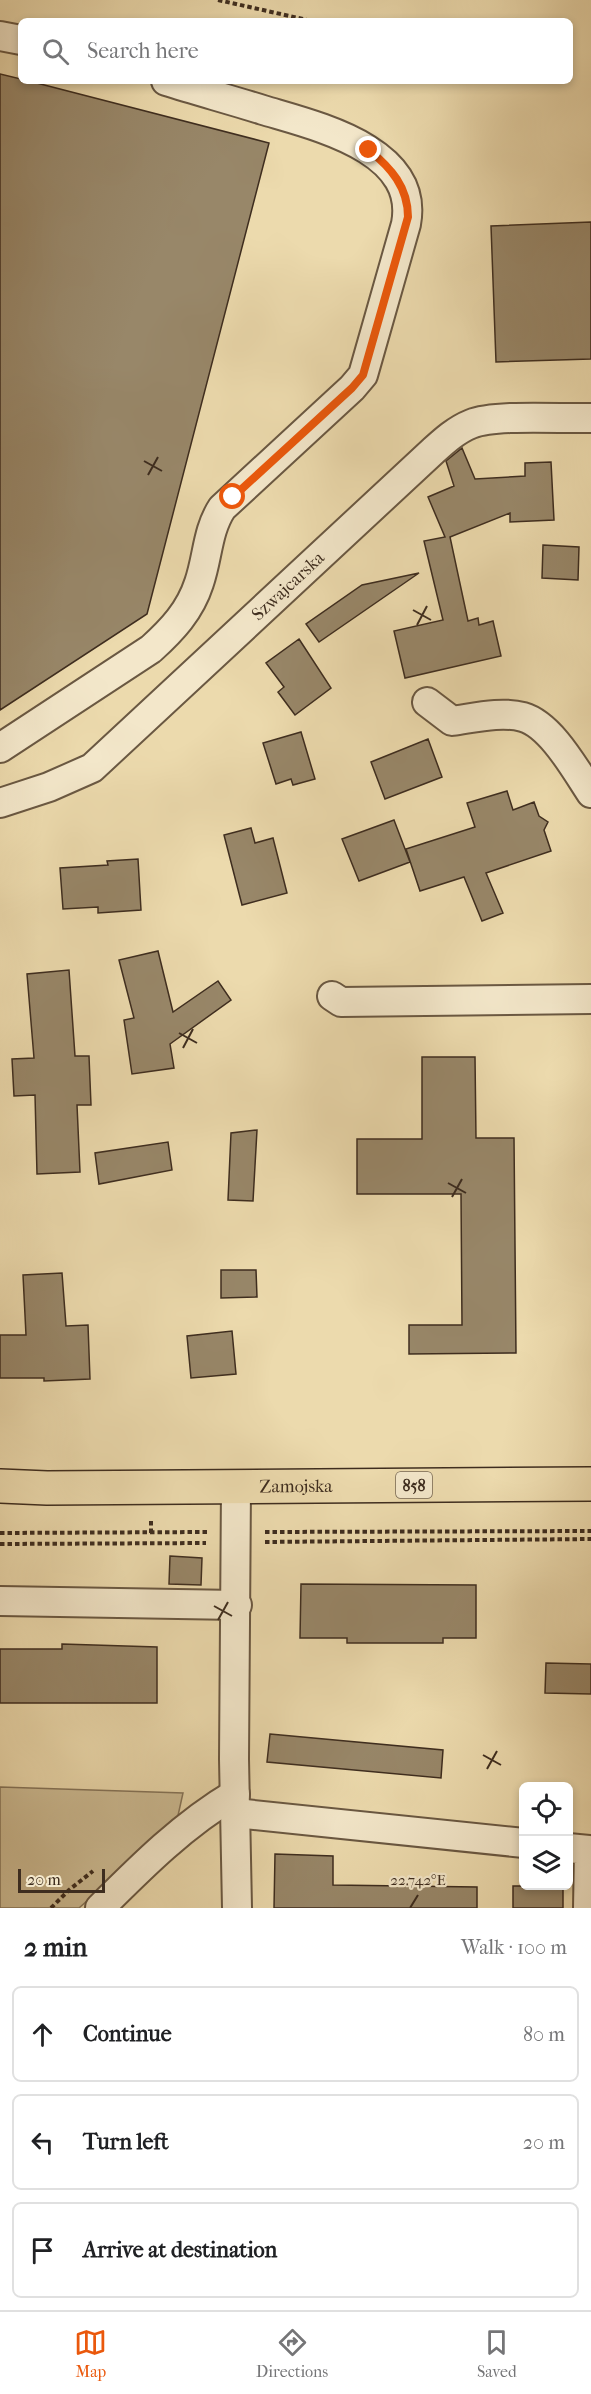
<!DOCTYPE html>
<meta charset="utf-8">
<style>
:root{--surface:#fff;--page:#f2f2f2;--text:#202124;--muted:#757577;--line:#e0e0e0;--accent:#ea580c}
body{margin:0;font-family:"IM FELL French Canon",serif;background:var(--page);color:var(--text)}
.controls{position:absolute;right:18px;bottom:18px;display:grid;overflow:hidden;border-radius:9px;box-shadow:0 3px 9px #0003}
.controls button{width:54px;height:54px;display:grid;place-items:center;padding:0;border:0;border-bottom:2px solid var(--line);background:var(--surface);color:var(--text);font:30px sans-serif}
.scale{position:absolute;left:18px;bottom:15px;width:87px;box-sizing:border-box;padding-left:6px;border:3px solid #3e2d1f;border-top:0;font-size:16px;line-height:21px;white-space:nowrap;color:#3e2d1f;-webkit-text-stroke:4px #f3e7ca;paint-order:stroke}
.stop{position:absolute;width:18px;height:18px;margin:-14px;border:4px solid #ea580c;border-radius:50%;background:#fff}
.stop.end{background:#ea580c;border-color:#fff;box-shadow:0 2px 6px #0008}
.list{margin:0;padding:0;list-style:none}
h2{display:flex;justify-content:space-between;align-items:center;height:78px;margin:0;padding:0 24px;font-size:26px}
h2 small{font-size:20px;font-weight:400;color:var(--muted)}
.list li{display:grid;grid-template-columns:39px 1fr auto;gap:18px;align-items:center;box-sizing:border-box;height:96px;margin:0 12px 12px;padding:0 12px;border:2px solid var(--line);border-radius:9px}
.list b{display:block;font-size:22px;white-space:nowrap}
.list em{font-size:20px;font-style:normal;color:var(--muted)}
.icon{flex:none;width:33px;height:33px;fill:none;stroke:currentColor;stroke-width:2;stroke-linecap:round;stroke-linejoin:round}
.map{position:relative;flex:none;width:591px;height:1908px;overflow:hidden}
.search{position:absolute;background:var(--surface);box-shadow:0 3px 9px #0003;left:18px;right:18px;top:18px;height:66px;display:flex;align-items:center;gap:15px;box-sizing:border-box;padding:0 21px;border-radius:9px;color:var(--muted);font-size:22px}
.sheet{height:402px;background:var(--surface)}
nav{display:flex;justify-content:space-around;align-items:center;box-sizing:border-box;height:84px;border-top:2px solid var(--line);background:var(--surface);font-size:16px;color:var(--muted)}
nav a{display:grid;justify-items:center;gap:3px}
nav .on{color:var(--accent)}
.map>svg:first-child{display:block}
.green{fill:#cebd95;stroke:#86755a;stroke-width:1.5}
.building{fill:#988769;stroke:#3e2d1f;stroke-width:1.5}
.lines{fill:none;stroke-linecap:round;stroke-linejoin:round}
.minor-casing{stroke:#6a5842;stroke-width:32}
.major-casing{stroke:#3e2d1f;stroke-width:36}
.path{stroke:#3e2d1f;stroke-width:4;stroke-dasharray:4.5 3;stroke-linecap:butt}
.minor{stroke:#f3e7ca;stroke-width:28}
.major{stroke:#ecdaad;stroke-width:33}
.route{stroke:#ea580c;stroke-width:8}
.ticks{fill:none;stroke:#3e2d1f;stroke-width:2}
.labels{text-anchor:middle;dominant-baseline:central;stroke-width:4.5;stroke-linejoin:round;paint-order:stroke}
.shield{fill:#f3e7ca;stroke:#746552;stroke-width:1.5}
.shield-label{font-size:16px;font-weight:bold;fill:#3e2d1f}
.street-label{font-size:18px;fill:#3e2d1f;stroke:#f3e7ca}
.ticks-label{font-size:15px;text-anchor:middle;fill:#3e2d1f;stroke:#f3e7ca;stroke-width:4.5;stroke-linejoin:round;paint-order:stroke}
</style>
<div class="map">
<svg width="591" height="1908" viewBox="0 0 591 1908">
<rect width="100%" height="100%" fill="#ecdaad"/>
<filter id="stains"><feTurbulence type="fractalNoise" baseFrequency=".00333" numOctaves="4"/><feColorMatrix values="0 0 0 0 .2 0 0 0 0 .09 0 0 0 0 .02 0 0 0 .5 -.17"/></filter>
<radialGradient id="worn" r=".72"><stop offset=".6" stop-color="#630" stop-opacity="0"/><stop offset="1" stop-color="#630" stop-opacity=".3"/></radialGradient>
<!-- green -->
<path class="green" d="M0,1787L183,1793L177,1820L79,1908H0Z"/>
<!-- building -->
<path class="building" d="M0,74L21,79V81H29L269,143L147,614L0,710Z
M591,222V359L496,362L491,226Z
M462,448L475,479L525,476V463L551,462L554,520L510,522V513L450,537L468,621L478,618L479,625L493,621L501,656L405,678L394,631L443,620L424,541L445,537L428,497L454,486L446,461Z
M543,545L579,547L578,580L542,578Z
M419,573L319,642L306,624L362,585Z
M299,639L331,688L295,715L278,692L284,687L266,663Z
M301,732L315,779L293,785L291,779L276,784L263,743Z
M428,739L442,777L385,799L371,762Z
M507,791L513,810L534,802L539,816L548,822L544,830L551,851L486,873L503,913L482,921L464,877L420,891L406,849L475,827L467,803Z
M394,820L410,862L359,881L342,839Z
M251,828L255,843L273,838L287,893L242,905L224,835Z
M138,859L141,910L98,913V907L63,909L60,868L108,865L107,861Z
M158,951L173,1012L218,981L231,1000L170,1044L174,1068L132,1074L124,1020L134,1018L119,960Z
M69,970L75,1056H89L91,1105H77L80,1172L37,1174L35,1095L14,1096L12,1059L34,1058L27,974Z
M422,1057H475L476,1138H514L516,1353L409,1354V1325H462L461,1194H357V1139H422Z
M257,1130L253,1201L228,1200L231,1133Z
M168,1142L172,1170L99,1184L95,1153Z
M221,1270H256L257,1297L221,1298Z
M62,1273L66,1326L88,1325L90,1379L44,1381V1378H0V1335H26L23,1275Z
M232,1331L236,1374L191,1378L187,1336Z
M170,1556L202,1558L201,1585L169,1584Z
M301,1584L476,1585V1638H443V1643H347V1638H300Z
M62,1644L157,1647V1703H0V1649H62Z
M546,1663L591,1664V1694L545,1693Z
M270,1734L443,1750L441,1778L267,1762Z
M275,1854L333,1856V1885L477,1887V1908H274Z
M513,1886H563V1908H513Z"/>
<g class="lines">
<!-- minor casing -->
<g class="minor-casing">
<g id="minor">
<path d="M0,36L21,40"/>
<path d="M427,702L452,721C474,718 501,711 523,717C551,725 575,769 591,793"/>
<path d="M0,748L151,649C172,630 190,611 199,583C208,557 207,531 222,508L352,388L363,375L406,224C420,149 316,126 263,110C231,100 198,91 166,81"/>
<path id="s1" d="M0,803L49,787L92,768L433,451C444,441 456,430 471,424C495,414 562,419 591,418"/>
<path d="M332,996L341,1002L591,999"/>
<path d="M236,1487L234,1759L237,1908"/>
<path d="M0,1601L237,1605"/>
<path d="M235,1813L524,1843"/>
<path d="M568,1848L589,1850L588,1908"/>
<path d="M100,1908C142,1866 184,1824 235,1794"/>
</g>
</g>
<!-- major casing -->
<g class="major-casing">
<g id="major">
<path id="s2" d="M0,1486L47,1488L591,1484"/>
</g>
</g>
<!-- path -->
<path class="path" d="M218,0L312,21
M265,1532L591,1531
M0,1533L209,1532
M151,1533V1518
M265,1542L591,1539
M0,1544L206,1543
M51,1908L69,1890L93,1871"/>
<!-- minor -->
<use href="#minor" class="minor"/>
<!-- major -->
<use href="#major" class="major"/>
</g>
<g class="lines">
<!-- route -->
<path class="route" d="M233,497L352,388L363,375L408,217C408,187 391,168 369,150"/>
</g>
<!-- ticks -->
<path class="ticks" d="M144,461L162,471M148,475L158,457M413,610L431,620M417,625L427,606M179,1033L197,1043M183,1048L193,1029M448,1183L466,1193M452,1197L462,1179M214,1606L232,1616M218,1620L228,1602M483,1755L501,1765M487,1769L497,1751M410,1908L418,1895"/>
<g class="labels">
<!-- shield labels -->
<rect class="shield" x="396" y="1472" width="36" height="26" rx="4.5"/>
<g class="shield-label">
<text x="414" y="1485">858</text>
</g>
<!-- street labels -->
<g class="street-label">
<text stroke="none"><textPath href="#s1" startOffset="366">Szwajcarska</textPath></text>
<text stroke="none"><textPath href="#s2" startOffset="296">Zamojska</textPath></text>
</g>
</g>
<g class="ticks-label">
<text x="418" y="1885">22.742°E</text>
</g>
<rect width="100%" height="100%" filter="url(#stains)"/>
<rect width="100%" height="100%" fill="url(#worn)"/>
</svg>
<div class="controls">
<button><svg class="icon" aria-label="locate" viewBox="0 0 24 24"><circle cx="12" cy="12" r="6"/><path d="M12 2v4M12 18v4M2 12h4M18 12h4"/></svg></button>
<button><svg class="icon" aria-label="layers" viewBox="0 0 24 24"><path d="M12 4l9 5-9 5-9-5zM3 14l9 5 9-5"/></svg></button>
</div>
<div class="scale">20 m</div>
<div class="stop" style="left:233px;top:497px"></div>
<div class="stop end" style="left:369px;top:150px"></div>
<div class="search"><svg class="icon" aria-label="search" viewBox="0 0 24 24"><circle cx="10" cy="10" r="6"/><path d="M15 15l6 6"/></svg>Search here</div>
</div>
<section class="sheet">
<h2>2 min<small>Walk · 100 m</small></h2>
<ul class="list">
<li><svg class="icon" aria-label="ahead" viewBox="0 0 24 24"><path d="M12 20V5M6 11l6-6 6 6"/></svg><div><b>Continue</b></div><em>80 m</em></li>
<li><svg class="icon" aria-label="left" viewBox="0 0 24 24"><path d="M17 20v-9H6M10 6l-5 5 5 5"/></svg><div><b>Turn left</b></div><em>20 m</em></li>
<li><svg class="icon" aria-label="arrive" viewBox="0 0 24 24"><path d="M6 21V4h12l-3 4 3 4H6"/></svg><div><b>Arrive at destination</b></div></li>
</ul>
</section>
<nav>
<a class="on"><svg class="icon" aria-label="map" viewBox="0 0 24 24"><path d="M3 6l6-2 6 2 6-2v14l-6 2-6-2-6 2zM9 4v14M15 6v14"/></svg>Map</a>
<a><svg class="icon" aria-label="directions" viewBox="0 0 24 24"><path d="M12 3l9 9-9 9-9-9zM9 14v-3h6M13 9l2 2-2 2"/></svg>Directions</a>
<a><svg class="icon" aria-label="saved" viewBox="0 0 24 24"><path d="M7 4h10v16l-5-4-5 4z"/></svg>Saved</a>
</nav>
